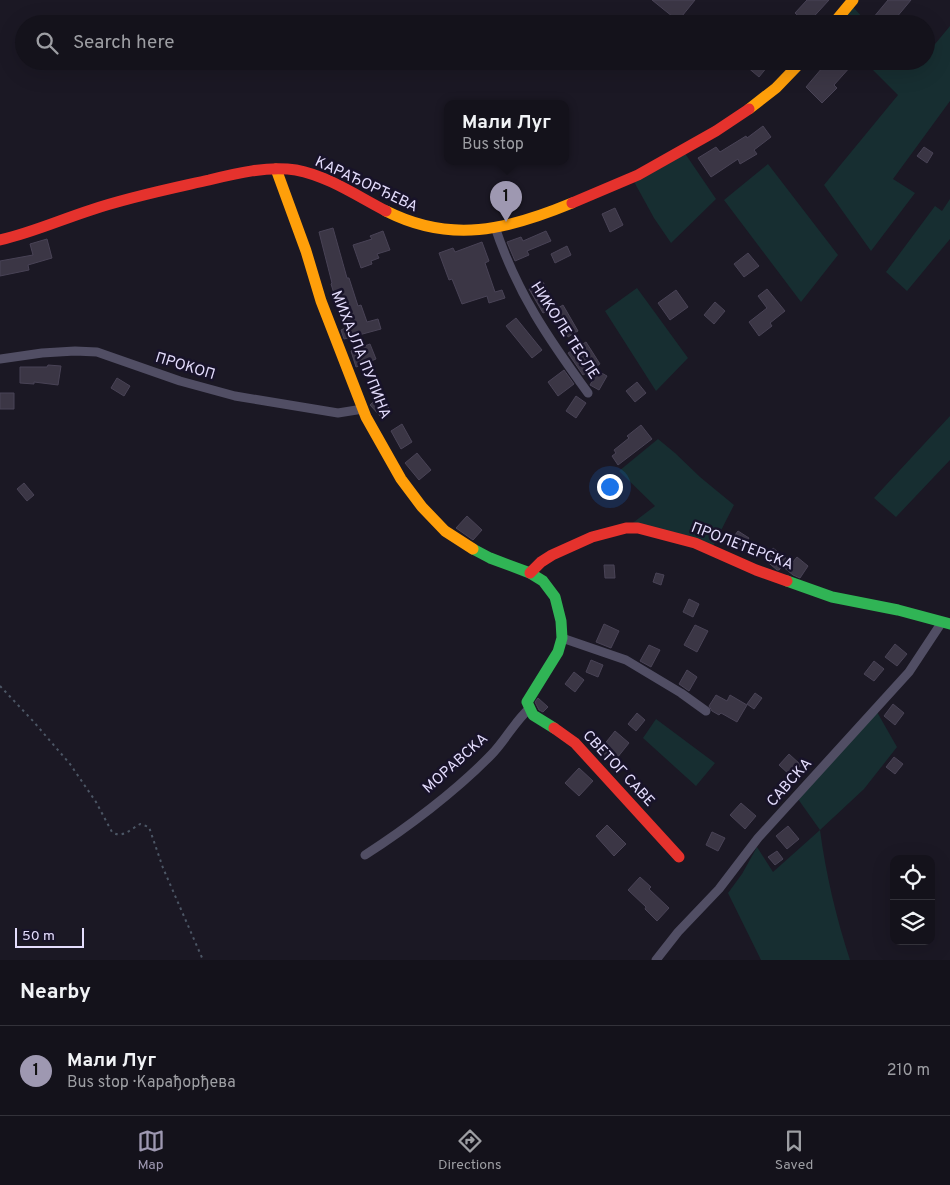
<!DOCTYPE html>
<meta charset="utf-8">
<style>
:root{--surface:#14121b;--page:#212028;--text:#f1f3f6;--muted:#9d9ea3;--line:#33323a;--accent:#9e98b1}
body{margin:0;font-family:Overpass,sans-serif;background:var(--page);color:var(--text)}
.controls{position:absolute;right:15px;bottom:15px;display:grid;overflow:hidden;border-radius:10px;box-shadow:0 5px 20px #0002}
.controls button{width:45px;height:45px;display:grid;place-items:center;padding:0;border:0;border-bottom:1px solid var(--line);background:var(--surface);color:var(--text);font:25px sans-serif}
.scale{position:absolute;left:15px;bottom:12px;width:69px;box-sizing:border-box;padding-left:5px;border:2px solid #e4ddfd;border-top:0;font-size:14px;line-height:18px;white-space:nowrap;color:#e4ddfd;-webkit-text-stroke:4px #181329;paint-order:stroke}
.you{position:absolute;left:609px;top:486px;width:18px;height:18px;margin:-12px;border:4px solid #fff;border-radius:50%;background:#1a73e8;box-shadow:0 0 0 8px #1a73e833}
.badge{display:grid;place-items:center;width:32px;height:32px;border-radius:50%;background:var(--accent);color:#111;font-size:16px;font-weight:700}
.pin{position:absolute;translate:-50% -41px;filter:drop-shadow(0 1px 2px #0008)}
.pin::after{content:'';position:absolute;top:26px;width:18px;height:15px;background:inherit;clip-path:polygon(0 0,100% 0,50% 100%)}
.popup{position:absolute;left:444px;top:100px;width:125px;height:65px;box-sizing:border-box;display:grid;place-content:center;border-radius:10px;background:var(--surface);filter:drop-shadow(0 1px 4px #0005);font-size:16px;white-space:nowrap;color:var(--muted)}
.popup b{font-size:19px;color:var(--text)}
.popup::after{content:'';position:absolute;left:50%;top:100%;margin-left:-10px;border:10px solid transparent;border-top-color:var(--surface)}
.list{margin:0;padding:0;list-style:none}
h2{display:flex;justify-content:space-between;align-items:center;height:65px;margin:0;padding:0 20px;font-size:21px}
h2 small{font-size:16px;font-weight:400;color:var(--muted)}
.list li{display:grid;grid-template-columns:32px 1fr auto;gap:15px;align-items:center;box-sizing:border-box;height:90px;padding:0 20px;border-top:1px solid var(--line)}
.list b{display:block;font-size:19px;white-space:nowrap}
.list p{margin:0;font-size:16px;white-space:nowrap;color:var(--muted)}
.list em{font-size:16px;font-style:normal;color:var(--muted)}
.icon{flex:none;width:28px;height:28px;fill:none;stroke:currentColor;stroke-width:2;stroke-linecap:round;stroke-linejoin:round}
.map{position:relative;flex:none;width:950px;height:960px;overflow:hidden}
.search{position:absolute;background:var(--surface);box-shadow:0 5px 20px #0002;left:15px;right:15px;top:15px;height:55px;display:flex;align-items:center;gap:12px;box-sizing:border-box;padding:0 18px;border-radius:28px;color:var(--muted);font-size:19px}
.sheet{height:155px;background:var(--surface)}
nav{display:flex;justify-content:space-around;align-items:center;box-sizing:border-box;height:70px;border-top:1px solid var(--line);background:var(--surface);font-size:14px;color:var(--muted)}
nav a{display:grid;justify-items:center;gap:2px}
nav .on{color:var(--accent)}
.map>svg:first-child{display:block}
.green{fill:#172e31}
.building{fill:#3b3645;stroke:#494356}
.lines{fill:none;stroke-linecap:round;stroke-linejoin:round}
.path{stroke:#4c5665;stroke-width:2;stroke-dasharray:2.5 4;stroke-linecap:butt}
.street{stroke:#514e64;stroke-width:9}
.fast{stroke:#30b455;stroke-width:11}
.slow{stroke:#ff9f0a;stroke-width:11}
.jam{stroke:#e5322d;stroke-width:11}
.labels{text-anchor:middle;dominant-baseline:central;stroke-width:5;stroke-linejoin:round;paint-order:stroke}
.street-label{font-size:15px;fill:#e4ddfd;stroke:#181329}
</style>
<div class="map">
<svg width="950" height="960" viewBox="0 0 950 960">
<rect width="100%" height="100%" fill="#1b1824"/>
<!-- green -->
<path class="green" d="M850,4L869,24H833Z
M950,26V101L893,179L915,193L871,251L824,185L898,95L864,61H906L915,69L922,61H926V55Z
M682,149L716,199L671,243L654,218L632,178Z
M768,164L838,255L801,302L724,200Z
M950,199V239L907,291L886,272L935,206L942,211Z
M637,288L688,358L656,391L605,311Z
M950,416V460L896,517L874,498Z
M658,439L675,453L700,477L734,505L711,550L626,528L655,506L619,471Z
M877,712L897,747L864,789L820,830C826,875 836,917 850,960H761L728,893L742,874L757,847L773,872L820,830L798,799Z
M656,719L715,763L696,786L643,738Z"/>
<!-- building -->
<path class="building" d="M652,0H695L678,21Z
M807,0H829L807,24L795,13Z
M888,0H911L891,24H868Z
M751,61H772L759,77L746,66Z
M828,61H846L851,66L834,85L837,88L822,103L806,87Z
M763,126L771,137L754,150L757,154L740,164L738,159L711,177L698,158L716,147L720,152L746,136L747,138Z
M924,147L933,153L927,163L917,156Z
M615,208L623,225L610,232L602,214Z
M333,228L347,278H349L358,306L361,305L367,322L378,319L381,329L344,339L341,330L348,327L339,299L336,300L331,284L332,283L319,232Z
M383,231L390,250L377,254L379,258L371,261L372,264L361,268L353,245L372,239L370,236Z
M546,231L551,241L527,251L529,255L515,261L507,242L521,237L523,241Z
M47,239L52,258L28,265L29,270L0,276V261L33,255L30,244Z
M482,242L489,261L485,263L495,292L502,290L505,298L489,303L487,296L462,304L452,279L449,280L439,253L453,248L455,252Z
M567,246L571,255L555,263L551,254Z
M748,253L759,266L744,277L734,264Z
M543,282L556,306L543,313L529,289Z
M767,289L785,311L770,323L772,326L759,336L749,322L767,308L758,296Z
M676,290L688,307L670,320L658,303Z
M715,302L725,311L714,324L704,315Z
M563,305L578,331L568,337L553,311Z
M516,318L542,350L532,358L506,326Z
M586,342L600,364L583,375L568,353Z
M370,344L376,359L356,367L351,351Z
M48,365L61,366L58,385L34,382V384L20,383V367H47Z
M564,370L574,384L558,396L548,382Z
M598,371L607,376L599,390L590,385Z
M117,378L130,386L124,396L111,388Z
M637,382L646,393L635,402L626,391Z
M0,393H14V409H0Z
M576,396L586,403L576,418L566,411Z
M378,397L391,410L382,418L370,405Z
M402,424L412,442L401,449L391,431Z
M641,425L652,439L618,465L612,456L616,453L614,450L629,438L627,436Z
M417,453L431,470L419,480L405,463Z
M24,483L34,495L27,501L17,489Z
M467,516L482,530L473,540L456,528Z
M738,531L749,538L743,547L732,539Z
M773,548L792,563L797,557L808,566L800,578L793,575L782,566L779,570H777L764,559Z
M604,565H614L615,578H605Z
M656,573L664,575L661,585L653,582Z
M689,599L699,604L693,617L683,612Z
M604,624L619,631L611,648L596,642Z
M695,625L708,631L697,652L684,645Z
M895,644L907,654L897,666L885,657Z
M649,645L660,650L651,667L640,661Z
M591,660L603,665L598,677L586,672Z
M874,661L884,669L874,681L864,674Z
M687,670L697,677L689,691L679,684Z
M574,672L584,680L575,692L565,684Z
M755,693L762,698L754,709L747,704Z
M716,695L727,701L730,695L747,705L737,722L721,713L719,715L712,711L709,706Z
M538,698L548,707L543,712L539,710L535,702Z
M893,704L904,713L895,725L884,716Z
M637,713L645,720L636,731L628,724Z
M615,731L629,743L613,763L599,751Z
M789,754L801,765L791,776L779,765Z
M894,757L903,764L895,774L886,767Z
M579,768L593,781L579,796L565,783Z
M741,803L756,816L745,829L730,815Z
M607,825L626,844L614,856L596,836Z
M788,826L799,839L787,849L776,836Z
M712,832L725,838L718,851L706,845Z
M777,851L783,859L775,865L768,857Z
M640,877L651,887L649,889L669,908L657,921L645,909L646,907L628,890Z"/>
<g class="lines">
<!-- path -->
<path class="path" d="M0,686L33,721L70,764L96,802L112,832C122,839 131,829 140,824L149,827L163,868L203,960"/>
<!-- street -->
<path class="street" d="M495,227C517,293 548,338 588,393
M0,359L42,353L75,351L97,352L180,381L235,396L338,413L363,409
M562,638L626,660L681,693L706,711
M365,855C407,828 456,791 491,755C505,741 515,721 529,709
M656,960L678,932L719,889L758,838L909,672L942,622"/>
<!-- fast -->
<path class="fast" d="M473,549L490,558L530,573L543,581L555,597L561,621L562,638L558,652L527,702L533,715L554,728
M787,581L832,597L898,610L950,624"/>
<!-- slow -->
<path class="slow" d="M833,24L853,0
M749,109L776,88L802,61
M276,169L306,251L321,301L366,417L401,479L422,507L445,531L473,549
M386,211C451,244 507,230 572,203"/>
<!-- jam -->
<path class="jam" d="M572,203L638,175L716,131L749,109
M0,240C31,233 60,220 91,210C129,197 169,189 209,180C237,173 267,166 296,170C328,176 357,196 386,211
M530,573L541,562L552,555L592,537L626,528H638L695,543L756,570L787,581
M554,728L575,743L679,857"/>
</g>
<g class="labels">
<!-- street labels -->
<g class="street-label">
<text transform="translate(366 185) rotate(25)">КАРАЂОРЂЕВА</text>
<text transform="translate(564 331) rotate(57)">НИКОЛЕ ТЕСЛЕ</text>
<text transform="translate(360 355) rotate(68)">МИХАЈЛА ПУПИНА</text>
<text transform="translate(185 367) rotate(17)">ПРОКОП</text>
<text transform="translate(742 547) rotate(21)">ПРОЛЕТЕРСКА</text>
<text transform="translate(456 764) rotate(-42)">МОРАВСКА</text>
<text transform="translate(618 769) rotate(47)">СВЕТОГ САВЕ</text>
<text transform="translate(790 783) rotate(-48)">САВСКА</text>
</g>
</g>
</svg>
<div class="controls">
<button><svg class="icon" aria-label="locate" viewBox="0 0 24 24"><circle cx="12" cy="12" r="6"/><path d="M12 2v4M12 18v4M2 12h4M18 12h4"/></svg></button>
<button><svg class="icon" aria-label="layers" viewBox="0 0 24 24"><path d="M12 4l9 5-9 5-9-5zM3 14l9 5 9-5"/></svg></button>
</div>
<div class="scale">50 m</div>
<div class="you"></div>
<div class="pin badge" style="left:506px;top:222px">1</div>
<div class="popup"><b>Мали Луг</b>Bus stop</div>
<div class="search"><svg class="icon" aria-label="search" viewBox="0 0 24 24"><circle cx="10" cy="10" r="6"/><path d="M15 15l6 6"/></svg>Search here</div>
</div>
<section class="sheet">
<h2>Nearby<small></small></h2>
<ul class="list">
<li><span class="badge">1</span><div><b>Мали Луг</b><p>Bus stop · Карађорђева</p></div><em>210 m</em></li>
</ul>
</section>
<nav>
<a class="on"><svg class="icon" aria-label="map" viewBox="0 0 24 24"><path d="M3 6l6-2 6 2 6-2v14l-6 2-6-2-6 2zM9 4v14M15 6v14"/></svg>Map</a>
<a><svg class="icon" aria-label="directions" viewBox="0 0 24 24"><path d="M12 3l9 9-9 9-9-9zM9 14v-3h6M13 9l2 2-2 2"/></svg>Directions</a>
<a><svg class="icon" aria-label="saved" viewBox="0 0 24 24"><path d="M7 4h10v16l-5-4-5 4z"/></svg>Saved</a>
</nav>
